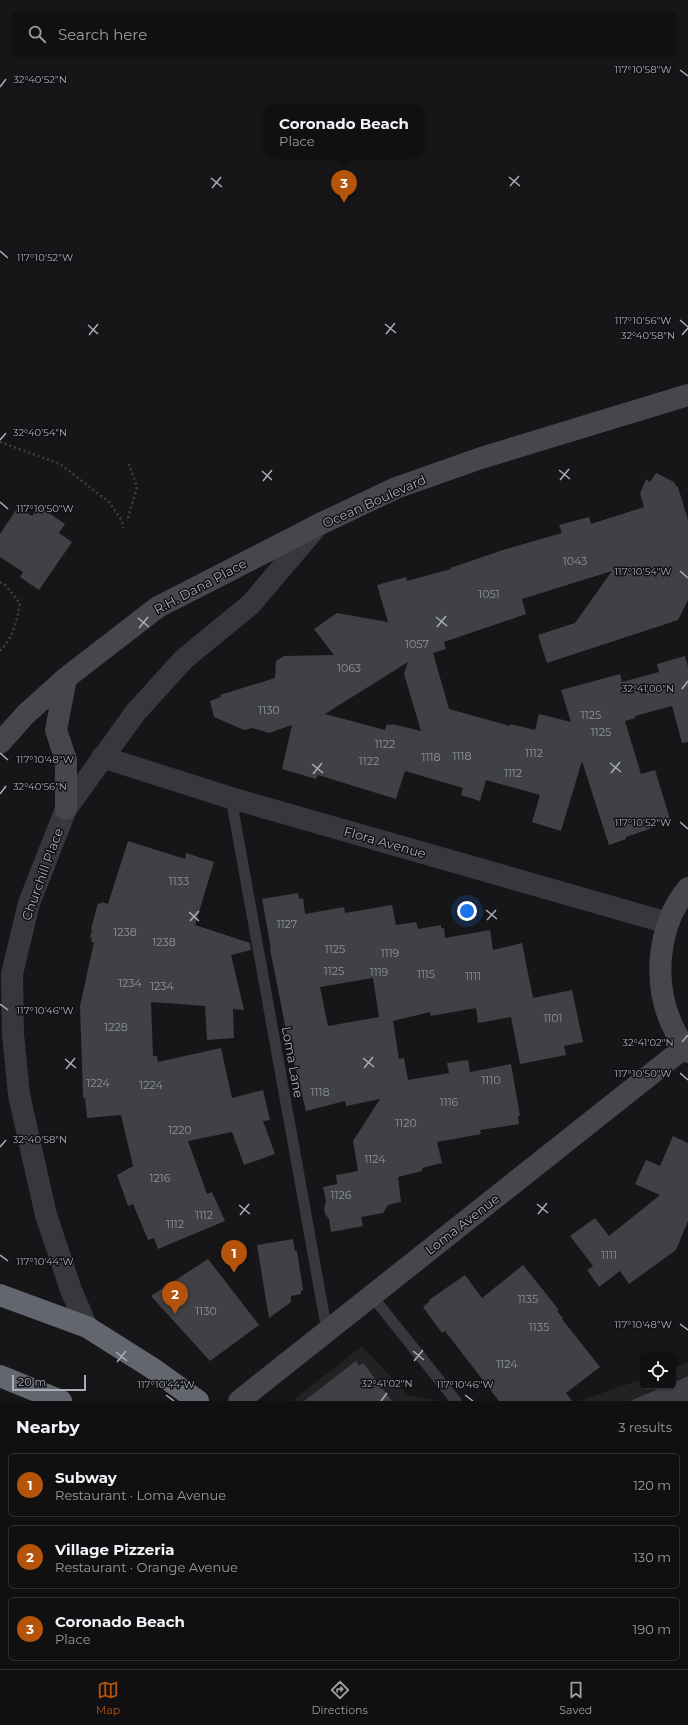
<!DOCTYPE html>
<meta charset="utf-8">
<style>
:root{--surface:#101012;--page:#1e1e20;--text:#f1f3f6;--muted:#9c9d9f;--line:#303032;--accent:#b45309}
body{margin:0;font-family:Montserrat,sans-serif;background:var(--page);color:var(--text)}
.controls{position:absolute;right:12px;bottom:12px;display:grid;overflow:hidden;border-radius:6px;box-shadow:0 1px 3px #0004}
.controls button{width:36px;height:36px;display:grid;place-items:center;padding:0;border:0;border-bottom:1px solid var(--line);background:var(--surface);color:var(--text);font:20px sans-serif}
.scale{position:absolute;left:12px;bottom:10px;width:74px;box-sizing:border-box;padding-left:4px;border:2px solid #a8adb8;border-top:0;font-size:11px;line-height:14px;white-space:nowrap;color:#a8adb8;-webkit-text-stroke:3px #111113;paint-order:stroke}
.you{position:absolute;left:467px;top:911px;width:14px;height:14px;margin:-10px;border:3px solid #fff;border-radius:50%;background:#1a73e8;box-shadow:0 0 0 6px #1a73e833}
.badge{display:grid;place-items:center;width:26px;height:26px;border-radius:50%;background:var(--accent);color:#fff;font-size:13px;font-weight:700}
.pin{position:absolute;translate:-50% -33px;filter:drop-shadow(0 1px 2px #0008)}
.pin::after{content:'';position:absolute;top:21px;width:14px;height:12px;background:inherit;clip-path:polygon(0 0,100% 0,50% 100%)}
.popup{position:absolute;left:265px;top:105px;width:158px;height:52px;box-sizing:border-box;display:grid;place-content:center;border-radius:6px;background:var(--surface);filter:drop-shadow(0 1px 3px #0005);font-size:13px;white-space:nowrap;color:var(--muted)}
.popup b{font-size:15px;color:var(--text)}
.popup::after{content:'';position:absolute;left:50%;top:100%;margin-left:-8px;border:8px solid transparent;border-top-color:var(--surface)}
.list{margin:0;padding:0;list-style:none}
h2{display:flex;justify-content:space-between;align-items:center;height:52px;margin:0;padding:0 16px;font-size:17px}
h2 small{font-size:13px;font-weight:400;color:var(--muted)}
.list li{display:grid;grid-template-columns:26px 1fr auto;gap:12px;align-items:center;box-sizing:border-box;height:64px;margin:0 8px 8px;padding:0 8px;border:1px solid var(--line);border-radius:6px}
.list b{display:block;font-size:15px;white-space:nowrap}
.list p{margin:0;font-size:13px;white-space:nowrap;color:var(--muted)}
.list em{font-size:13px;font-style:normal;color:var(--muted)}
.icon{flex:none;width:22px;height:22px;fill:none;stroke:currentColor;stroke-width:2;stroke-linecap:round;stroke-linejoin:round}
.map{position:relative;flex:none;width:688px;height:1401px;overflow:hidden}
.search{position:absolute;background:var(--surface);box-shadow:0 1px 3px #0004;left:12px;right:12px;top:12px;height:44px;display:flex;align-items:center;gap:10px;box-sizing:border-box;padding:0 14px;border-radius:6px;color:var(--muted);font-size:15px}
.sheet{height:268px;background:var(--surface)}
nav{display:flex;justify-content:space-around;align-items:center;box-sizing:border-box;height:56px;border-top:1px solid var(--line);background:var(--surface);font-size:11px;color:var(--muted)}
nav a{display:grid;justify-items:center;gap:2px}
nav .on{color:var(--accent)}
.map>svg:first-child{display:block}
.built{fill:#222225}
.building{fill:#404145;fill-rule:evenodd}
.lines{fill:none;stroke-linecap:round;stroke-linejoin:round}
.path{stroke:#3d3f44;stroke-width:2.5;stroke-dasharray:2 3;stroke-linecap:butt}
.lane{stroke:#37383d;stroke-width:11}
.street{stroke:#37383d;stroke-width:22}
.secondary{stroke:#45474d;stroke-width:22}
.highway{stroke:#63666e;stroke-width:22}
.ticks{fill:none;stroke:#a8adb8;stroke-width:1.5}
.labels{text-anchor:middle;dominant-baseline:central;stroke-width:3;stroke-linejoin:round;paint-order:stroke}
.number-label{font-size:11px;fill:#8e929b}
.street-label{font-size:13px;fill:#a8adb8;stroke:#111113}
.ticks-label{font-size:10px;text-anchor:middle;fill:#a8adb8;stroke:#111113;stroke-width:3;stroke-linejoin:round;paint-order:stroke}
</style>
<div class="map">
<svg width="688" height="1401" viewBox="0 0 688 1401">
<rect width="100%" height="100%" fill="#161618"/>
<!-- built -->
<path class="built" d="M362,1346L408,1395L439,1401H292Z
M688,1362V1401H578L643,1379V1386H673V1368Z"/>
<!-- building -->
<path class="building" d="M656,473L674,482L676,486L678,487L688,520V600L678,620L547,663L538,635L575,623L612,571L522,599L526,614L444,642L446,649L433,653L449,709L510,726V724L535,730L539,714L571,722L561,690L620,674L622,682L659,672L657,664L685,656L688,667V742L682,743L672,706L635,716L636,718L625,721L641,774L655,770L670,819L654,824L655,827L626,837V839L609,845L582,761L561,831L532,822L540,795L486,780L480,801L461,795L463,788L405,771L396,799L318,775L316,779L282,769L292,725L269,733L252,728L244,730L214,717L210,701L221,697L220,695L275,678L276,661L284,656L334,655L314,629L337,613L388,622L377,585L406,577L407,581L451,569L450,568L503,550L562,533L559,525L589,517L591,524L644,507L640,494L646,479L650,482ZM408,662L404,674L421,731L392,724L391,725L387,724L385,730L325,714Z
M39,506L65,524L59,533L72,542L39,590L20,577L23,572L0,557V534L18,507L32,516Z
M128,841L185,859L186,853L214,862L195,925L250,943L251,950L231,955L244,1010L233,1009L234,1038L207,1040L205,1006L151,1002L153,1056H157L158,1062L221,1048L232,1098L263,1090L270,1120L263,1121L275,1154L244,1165L232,1132L188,1141L207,1194L212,1192L225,1221L158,1249L154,1238L148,1240L133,1204L128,1206L117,1175L133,1166L121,1115L87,1118L85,1098H83L80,1006L94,942H91L92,938L90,937L92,930L91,929L98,903L101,904L102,902L108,904Z
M298,893L299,899L303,898L305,914L344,907L345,913L392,905L396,925L416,922L418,929L441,925V928H444L445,938L490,930L493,950L522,943L533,998L572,990L583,1042L564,1046L566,1055L520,1064L511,1017L478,1023L476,1008L431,1016L430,1012L393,1021L399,1059L404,1058L408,1080L449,1073L447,1063L468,1060L470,1072L511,1064L520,1116H518L519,1124L480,1130L481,1134L437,1142L442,1163L422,1168V1171L398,1177L401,1202L388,1205L383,1213L361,1217L363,1226L331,1232L329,1219L325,1214L324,1208L326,1202L323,1187L337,1184L336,1175L358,1171L353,1141L380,1099L346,1106L345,1101L306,1111L285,1025L270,949H271L262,899ZM373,978L379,1017L328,1026L320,987Z
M673,1136L688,1143V1221L676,1250L629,1284L620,1271L599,1287L587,1270L593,1266L570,1236L595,1218L609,1236L660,1195L635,1184L646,1160L660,1166Z
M293,1239L295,1251H297L303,1290L301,1291V1294L291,1296V1302L269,1318L257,1245Z
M208,1259L259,1325L210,1361L151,1296Z
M523,1265L559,1310L557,1311L563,1318L562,1319L600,1367L566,1393L572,1401H499L445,1331L442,1333L423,1307L430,1301L429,1300L465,1275L482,1298Z
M356,1361L359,1366L363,1363L392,1401H304Z
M688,1376V1401H630L665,1386H673V1383Z"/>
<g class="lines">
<!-- path -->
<path class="path" d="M0,442L60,464L109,502L122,521L123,528
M128,518L137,487L129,464
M0,582L5,585L20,603C17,621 13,638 0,651"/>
<!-- lane -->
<path class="lane" d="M231,798L327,1331
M372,1296L456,1401"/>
<!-- street -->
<path class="street" d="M102,757L231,798L668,923
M87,1327L71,1290L46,1215L19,1095L13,1034L12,974L29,903L66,809L135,713L184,659L251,604L319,524"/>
<!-- secondary -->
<path class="secondary" d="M66,678L56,730L66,760V809
M0,743L26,714L66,678L158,607L320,524L396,488L481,458L688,395
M688,888C656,927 652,987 675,1031C679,1038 682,1046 688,1052
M239,1401L684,1048"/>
<!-- highway -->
<path class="highway" d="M0,1295L87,1327L152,1368L198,1401
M0,1376L61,1401"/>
</g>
<!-- ticks -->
<path class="ticks" d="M680,70L688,76M0,87L6,79M509,177L520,186M211,178L222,187M510,186L519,176M212,188L221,177M0,251L8,258M680,320L688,327M385,324L396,333M88,325L98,334M386,334L395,323M89,335L98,324M682,335L688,328M0,440L6,433M559,470L570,479M262,471L272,480M560,480L569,469M263,481L272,470M0,502L8,509M680,571L688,578M436,617L447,626M138,618L149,627M437,627L446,616M139,628L148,617M682,689L688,681M0,753L8,760M610,763L621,772M312,764L323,773M611,773L620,762M313,774L322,763M0,794L6,786M680,822L688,829M486,910L497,919M189,912L199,921M487,920L496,910M190,921L199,911M0,1004L8,1010M682,1042L688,1035M363,1058L374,1067M65,1059L76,1068M364,1068L373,1057M66,1069L75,1058M680,1073L688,1080M0,1147L6,1140M537,1204L548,1213M239,1205L250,1214M538,1214L547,1203M240,1215L249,1204M0,1255L8,1261M680,1324L688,1330M413,1351L424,1360M116,1352L127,1361M414,1361L423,1350M117,1362L126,1351M166,1395L174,1401M465,1395L473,1401M381,1401L387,1393"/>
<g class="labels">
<!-- number labels -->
<g class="number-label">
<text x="575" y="561">1043</text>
<text x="489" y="594">1051</text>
<text x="417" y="644">1057</text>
<text x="349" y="668">1063</text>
<text x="269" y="710">1130</text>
<text x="591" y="715">1125</text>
<text x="601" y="732">1125</text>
<text x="385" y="744">1122</text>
<text x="534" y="753">1112</text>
<text x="462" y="756">1118</text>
<text x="431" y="757">1118</text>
<text x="369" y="761">1122</text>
<text x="513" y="773">1112</text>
<text x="179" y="881">1133</text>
<text x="287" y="924">1127</text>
<text x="125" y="932">1238</text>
<text x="164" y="942">1238</text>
<text x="335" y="949">1125</text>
<text x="390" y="953">1119</text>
<text x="334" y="971">1125</text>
<text x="379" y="972">1119</text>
<text x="426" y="974">1115</text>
<text x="473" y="976">1111</text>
<text x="130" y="983">1234</text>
<text x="162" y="986">1234</text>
<text x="553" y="1018">1101</text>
<text x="116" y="1027">1228</text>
<text x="491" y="1080">1110</text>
<text x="98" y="1083">1224</text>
<text x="151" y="1085">1224</text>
<text x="320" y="1092">1118</text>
<text x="449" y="1102">1116</text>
<text x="406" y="1123">1120</text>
<text x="180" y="1130">1220</text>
<text x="375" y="1159">1124</text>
<text x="160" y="1178">1216</text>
<text x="341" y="1195">1126</text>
<text x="204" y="1215">1112</text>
<text x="175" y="1224">1112</text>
<text x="609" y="1255">1111</text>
<text x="528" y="1299">1135</text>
<text x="206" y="1311">1130</text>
<text x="539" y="1327">1135</text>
<text x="507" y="1364">1124</text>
</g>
<!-- street labels -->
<g class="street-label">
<text transform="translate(374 501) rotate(-24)">Ocean Boulevard</text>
<text transform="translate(200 586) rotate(-28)">R.H. Dana Place</text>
<text transform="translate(385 842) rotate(16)">Flora Avenue</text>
<text transform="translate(42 874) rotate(-70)">Churchill Place</text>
<text transform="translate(293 1062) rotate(80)">Loma Lane</text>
<text transform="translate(462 1224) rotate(-38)">Loma Avenue</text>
</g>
</g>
<g class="ticks-label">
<text x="643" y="73">117°10'58"W</text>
<text x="40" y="83">32°40'52"N</text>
<text x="45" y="261">117°10'52"W</text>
<text x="643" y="324">117°10'56"W</text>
<text x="648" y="339">32°40'58"N</text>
<text x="40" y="436">32°40'54"N</text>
<text x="45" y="512">117°10'50"W</text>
<text x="643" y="575">117°10'54"W</text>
<text x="648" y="692">32°41'00"N</text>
<text x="45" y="763">117°10'48"W</text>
<text x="40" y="790">32°40'56"N</text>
<text x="643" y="826">117°10'52"W</text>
<text x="45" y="1014">117°10'46"W</text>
<text x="648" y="1046">32°41'02"N</text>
<text x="643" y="1077">117°10'50"W</text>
<text x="40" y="1143">32°40'58"N</text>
<text x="45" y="1265">117°10'44"W</text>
<text x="643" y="1328">117°10'48"W</text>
<text x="387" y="1387">32°41'02"N</text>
<text x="166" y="1388">117°10'44"W</text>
<text x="465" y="1388">117°10'46"W</text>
</g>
</svg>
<div class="controls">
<button><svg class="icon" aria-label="locate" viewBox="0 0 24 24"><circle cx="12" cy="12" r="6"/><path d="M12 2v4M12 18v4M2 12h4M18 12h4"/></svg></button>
</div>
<div class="scale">20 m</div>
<div class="you"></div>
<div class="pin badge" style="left:234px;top:1273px">1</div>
<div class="pin badge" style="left:175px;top:1314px">2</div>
<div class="pin badge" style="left:344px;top:203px">3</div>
<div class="popup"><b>Coronado Beach</b>Place</div>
<div class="search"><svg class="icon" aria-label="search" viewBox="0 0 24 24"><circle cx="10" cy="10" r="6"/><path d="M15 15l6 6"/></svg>Search here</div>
</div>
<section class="sheet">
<h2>Nearby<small>3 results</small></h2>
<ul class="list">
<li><span class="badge">1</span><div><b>Subway</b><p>Restaurant · Loma Avenue</p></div><em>120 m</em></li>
<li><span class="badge">2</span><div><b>Village Pizzeria</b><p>Restaurant · Orange Avenue</p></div><em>130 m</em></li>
<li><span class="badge">3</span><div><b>Coronado Beach</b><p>Place</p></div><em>190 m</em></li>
</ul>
</section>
<nav>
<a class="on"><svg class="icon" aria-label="map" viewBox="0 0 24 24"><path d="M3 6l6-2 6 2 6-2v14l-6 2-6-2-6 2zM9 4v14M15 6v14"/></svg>Map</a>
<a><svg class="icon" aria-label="directions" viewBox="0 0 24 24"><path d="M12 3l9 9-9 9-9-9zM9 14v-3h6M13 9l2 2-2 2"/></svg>Directions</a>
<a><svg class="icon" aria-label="saved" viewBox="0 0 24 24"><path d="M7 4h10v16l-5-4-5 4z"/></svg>Saved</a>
</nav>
